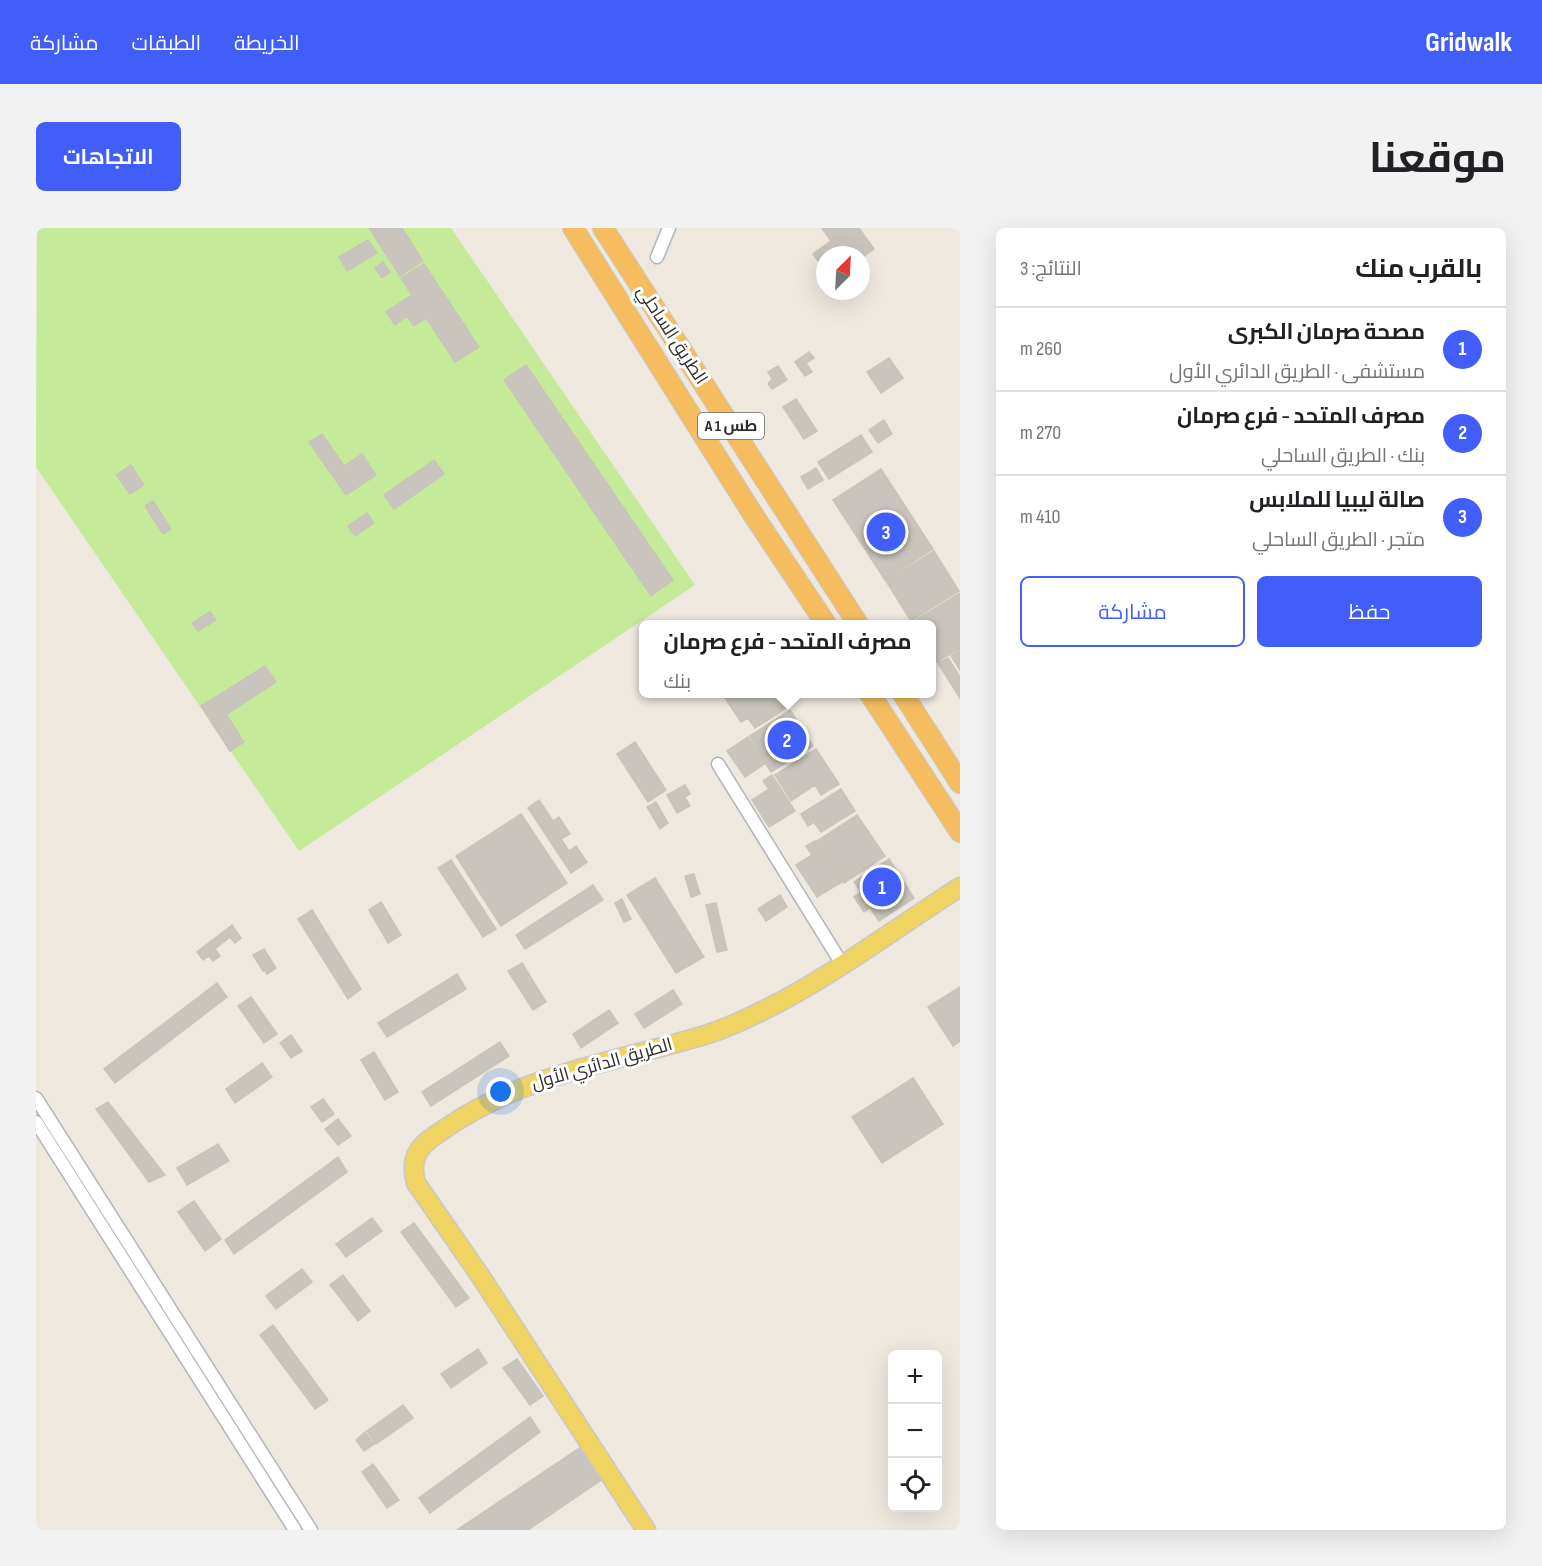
<!DOCTYPE html>
<html lang="ar">
<meta charset="utf-8">
<style>
:root{--surface:#fff;--page:#f2f2f2;--text:#202124;--muted:#757577;--line:#e0e0e0;--accent:#425ef8}
body{margin:0;font-family:"Sofia Sans Condensed",Cairo,sans-serif;background:var(--page);color:var(--text);direction:rtl}
.controls{position:absolute;right:18px;bottom:18px;display:grid;overflow:hidden;border-radius:9px;box-shadow:0 6px 24px #0002}
.controls button{width:54px;height:54px;display:grid;place-items:center;padding:0;border:0;border-bottom:2px solid var(--line);background:var(--surface);color:var(--text);font:30px sans-serif}
.compass{position:absolute;left:780px;top:18px;width:54px;height:54px;border-radius:50%;background:var(--surface);box-shadow:0 6px 24px #0002;rotate:24deg}
.you{position:absolute;left:465px;top:864px;width:21px;height:21px;margin:-15px;border:4px solid #fff;border-radius:50%;background:#1a73e8;box-shadow:0 0 0 9px #1a73e833}
.badge{display:grid;place-items:center;width:39px;height:39px;border-radius:50%;background:var(--accent);color:#fff;font-size:20px;font-weight:700}
.pin{position:absolute;translate:-50% -50%;border:3px solid #fff;box-shadow:0 2px 6px #0006}
.popup{position:absolute;left:603px;top:392px;width:297px;height:78px;box-sizing:border-box;display:grid;place-content:center;border-radius:9px;background:var(--surface);filter:drop-shadow(0 2px 4px #0005);font-size:20px;white-space:nowrap;color:var(--muted)}
.popup b{font-size:22px;color:var(--text)}
.popup::after{content:'';position:absolute;left:50%;top:100%;margin-left:-12px;border:12px solid transparent;border-top-color:var(--surface)}
.list{margin:0;padding:0;list-style:none}
h2{display:flex;justify-content:space-between;align-items:center;height:78px;margin:0;padding:0 24px;font-size:26px}
h2 small{font-size:20px;font-weight:400;color:var(--muted)}
.list li{display:grid;grid-template-columns:39px 1fr auto;gap:18px;align-items:center;box-sizing:border-box;height:84px;padding:0 24px;border-top:2px solid var(--line)}
.list b{display:block;font-size:22px;white-space:nowrap}
.list p{margin:0;font-size:20px;white-space:nowrap;color:var(--muted)}
.list em{font-size:20px;font-style:normal;color:var(--muted)}
.actions{display:flex;gap:12px;padding:18px 24px}
.actions a{flex:1;padding:14px 0;border:2px solid var(--accent);border-radius:9px;text-align:center;font-size:21px;color:var(--accent)}
.actions .main{background:var(--accent);color:#fff}
.icon{flex:none;width:33px;height:33px;fill:none;stroke:currentColor;stroke-width:2;stroke-linecap:round;stroke-linejoin:round}
.map{position:relative;flex:none;width:924px;height:1302px;overflow:hidden;direction:ltr;border-radius:9px}
header{display:flex;align-items:center;gap:36px;box-sizing:border-box;height:84px;padding:0 30px;background:var(--accent);color:#fff}
header strong{font-size:28px}
nav{display:flex;gap:33px;margin-inline-start:auto;font-size:21px}
.intro{display:flex;align-items:center;justify-content:space-between;box-sizing:border-box;height:144px;padding:0 36px}
h1{margin:0;font-size:42px}
.button{padding:15px 27px;border-radius:9px;background:var(--accent);color:#fff;font-size:21px;font-weight:700}
main{display:flex;gap:36px;padding:0 36px}
aside{flex:1;background:var(--surface);border-radius:9px;box-shadow:0 6px 24px #0002}
.map>svg:first-child{display:block}
.pitch{fill:#c5ea99}
.building{fill:#c9c5be;stroke:#c9c4b8;stroke-width:1.5}
.lines{fill:none;stroke-linecap:round;stroke-linejoin:round}
.minor-casing{stroke:#b2b5bf;stroke-width:15}
.primary-casing{stroke:#c8c8c8;stroke-width:21}
.trunk-casing{stroke:#c8c8c8;stroke-width:22}
.minor{stroke:#fff;stroke-width:12}
.primary{stroke:#efd363;stroke-width:18}
.trunk{stroke:#f6bd60;stroke-width:20}
.labels{text-anchor:middle;dominant-baseline:central;stroke-width:6;stroke-linejoin:round;paint-order:stroke}
.shield{fill:#fff;stroke:#6b6b6b;stroke-width:1.5}
.shield-label{font-size:16px;font-weight:bold;fill:#2c2c2c}
.street-label{font-size:18px;fill:#2c2c2c;stroke:#fff}
</style>
<header>
<strong>Gridwalk</strong>
<nav><a>الخريطة</a><a>الطبقات</a><a>مشاركة</a></nav>
</header>
<div class="intro"><h1>موقعنا</h1><a class="button">الاتجاهات</a></div>
<main>
<aside>
<h2>بالقرب منك<small>النتائج: 3</small></h2>
<ul class="list">
<li><span class="badge">1</span><div><b>مصحة صرمان الكبرى</b><p>مستشفى · الطريق الدائري الأول</p></div><em>260 m</em></li>
<li><span class="badge">2</span><div><b>مصرف المتحد - فرع صرمان</b><p>بنك · الطريق الساحلي</p></div><em>270 m</em></li>
<li><span class="badge">3</span><div><b>صالة ليبيا للملابس</b><p>متجر · الطريق الساحلي</p></div><em>410 m</em></li>
</ul>
<div class="actions"><a class="main">حفظ</a><a>مشاركة</a></div>
</aside>
<div class="map">
<svg width="924" height="1302" viewBox="0 0 924 1302">
<rect width="100%" height="100%" fill="#eee8df"/>
<!-- pitch -->
<path class="pitch" d="M1,0H415L659,357L263,623L0,239Z"/>
<!-- building -->
<path class="building" d="M333,0H366L387,33L364,48Z
M786,0H823L838,21L825,30V27H789V42L777,26L795,13Z
M332,12L341,25L311,43L303,29Z
M347,34L354,44L346,50L339,40Z
M388,36L443,119L419,134L390,90L378,98L371,88L359,97L350,84L376,67L365,50Z
M773,124L778,130L770,135L776,144L769,148L759,134Z
M853,130L867,150L845,165L831,144Z
M490,137L637,352L615,368L468,152Z
M742,138L751,152L736,161L732,156L736,151L732,144Z
M760,171L781,203L768,211L747,179Z
M848,192L856,206L842,215L833,202Z
M286,206L308,238L326,226L340,247L310,267L273,214Z
M825,207L836,224L793,251L782,234Z
M398,232L408,246L358,281L348,267Z
M95,237L108,257L94,266L80,247Z
M780,240L787,252L772,261L765,249Z
M845,241L897,321L849,352L797,272Z
M117,273L135,301L127,306L109,278Z
M331,285L338,295L319,308L312,298Z
M898,323L923,363L875,393L850,353Z
M924,365V420L901,434L895,423V396H878L877,394Z
M174,384L180,392L162,403L156,395Z
M924,422V442L915,428Z
M912,430L924,449V470L902,435Z
M229,438L240,454L191,486L180,469Z
M696,466H743L752,479L719,500L712,490L705,494L689,470Z
M179,469L208,514L194,523L165,478Z
M754,482L777,518L759,529L754,520L731,535L714,508Z
M712,509L730,535L709,549L691,523Z
M599,514L630,562L612,574L581,526Z
M780,521L803,556L785,567L779,557L755,573L739,547Z
M751,523L756,531L735,544L730,536Z
M736,547L759,583L733,599L716,572L733,561L727,553Z
M649,557L654,566L649,569L654,578L641,585L631,567Z
M805,561L819,583L785,604L778,594L772,598L765,586Z
M503,572L517,593L523,589L534,606L525,611L533,623L540,618L551,634L535,645L492,580Z
M620,574L632,595L624,601L611,579Z
M485,586L531,655L465,698L420,628Z
M821,587L849,628L808,655L781,613Z
M779,613L806,654L781,669L760,637L776,627L770,618Z
M853,631L878,670L843,693L834,680L828,684L818,669L825,664L818,654Z
M415,632L460,701L447,709L402,640Z
M658,646L664,666L655,669L649,648Z
M619,650L668,729L640,745L591,667Z
M557,657L567,672L489,721L480,707Z
M744,667L751,679L730,693L722,681Z
M586,671L595,691L588,694L579,675Z
M345,674L365,707L352,715L333,682Z
M680,675L691,722L681,724L670,677Z
M276,682L325,761L312,771L262,691Z
M196,697L205,710L199,715L194,709L179,721L184,728L177,733L173,728L167,732L161,724Z
M228,721L240,740L231,746L229,742L227,743L217,727Z
M486,735L510,774L497,782L472,743Z
M421,746L430,761L351,809L342,795Z
M181,755L191,769L79,855L68,841Z
M924,759V813L917,818L892,779Z
M637,762L646,776L608,800L599,786Z
M215,769L241,806L228,815L202,778Z
M573,782L582,795L545,820L537,806Z
M255,807L266,823L255,830L244,815Z
M464,814L473,828L395,878L386,864Z
M338,824L362,864L349,872L325,832Z
M226,835L236,849L199,875L190,861Z
M877,850L907,896L846,935L816,889Z
M287,871L298,886L286,894L275,879Z
M72,874L129,947L113,954L60,881Z
M302,891L315,908L302,917L289,901Z
M182,916L193,933L151,957L141,940Z
M302,929L311,944L198,1026L189,1012Z
M158,973L185,1011L169,1023L142,984Z
M336,990L346,1003L310,1029L300,1016Z
M378,995L433,1070L420,1079L365,1004Z
M266,1041L276,1054L240,1081L230,1068Z
M307,1047L334,1083L322,1093L294,1057Z
M237,1097L292,1172L279,1181L224,1107Z
M442,1121L451,1135L415,1160L405,1146Z
M481,1131L507,1168L494,1177L467,1140Z
M367,1177L377,1190L340,1216L331,1203Z
M494,1189L504,1204L394,1285L383,1270Z
M329,1204L338,1216L328,1223L320,1212Z
M545,1219L568,1250L492,1302H421Z
M337,1236L363,1272L351,1280L326,1244Z"/>
<g class="lines">
<!-- minor casing -->
<g class="minor-casing">
<path id="minor" d="M621,29L633,0
M682,536L806,736
M0,870L275,1302
M0,894L259,1302"/>
</g>
<!-- primary casing -->
<g class="primary-casing">
<path id="primary" d="M610,1302L445,1049L380,955C377,944 376,934 382,924C388,913 403,905 413,898C490,846 582,833 669,807C688,801 706,793 724,784C794,750 858,701 924,659"/>
</g>
<!-- trunk casing -->
<g class="trunk-casing">
<path id="trunk" d="M537,0L718,288L790,396
M567,0L822,396
M834,466L924,604
M867,466L924,555"/>
</g>
<!-- minor -->
<use href="#minor" class="minor"/>
<!-- primary -->
<use href="#primary" class="primary"/>
<!-- trunk -->
<use href="#trunk" class="trunk"/>
</g>
<g class="labels">
<!-- shield labels -->
<rect class="shield" x="662" y="185" width="66" height="26" rx="4.5"/>
<g class="shield-label">
<text x="695" y="198">A 1 طس</text>
</g>
<!-- street labels -->
<g class="street-label">
<text transform="translate(636 107) rotate(57)">الطريق الساحلي</text>
<text transform="translate(566 836) rotate(-16)">الطريق الدائري الأول</text>
</g>
</g>
</svg>
<div class="controls">
<button>+</button>
<button>−</button>
<button><svg class="icon" aria-label="locate" viewBox="0 0 24 24"><circle cx="12" cy="12" r="6"/><path d="M12 2v4M12 18v4M2 12h4M18 12h4"/></svg></button>
</div>
<svg class="compass" viewBox="-18 -18 36 36"><path d="M0-13l5 13h-10z" fill="#e53935"/><path d="M0 13l5-13h-10z" fill="#757577"/></svg>
<div class="you"></div>
<div class="pin badge" style="left:846px;top:659px">1</div>
<div class="pin badge" style="left:751px;top:512px">2</div>
<div class="popup"><b>مصرف المتحد - فرع صرمان</b>بنك</div>
<div class="pin badge" style="left:850px;top:304px">3</div>
</div>
</main>
